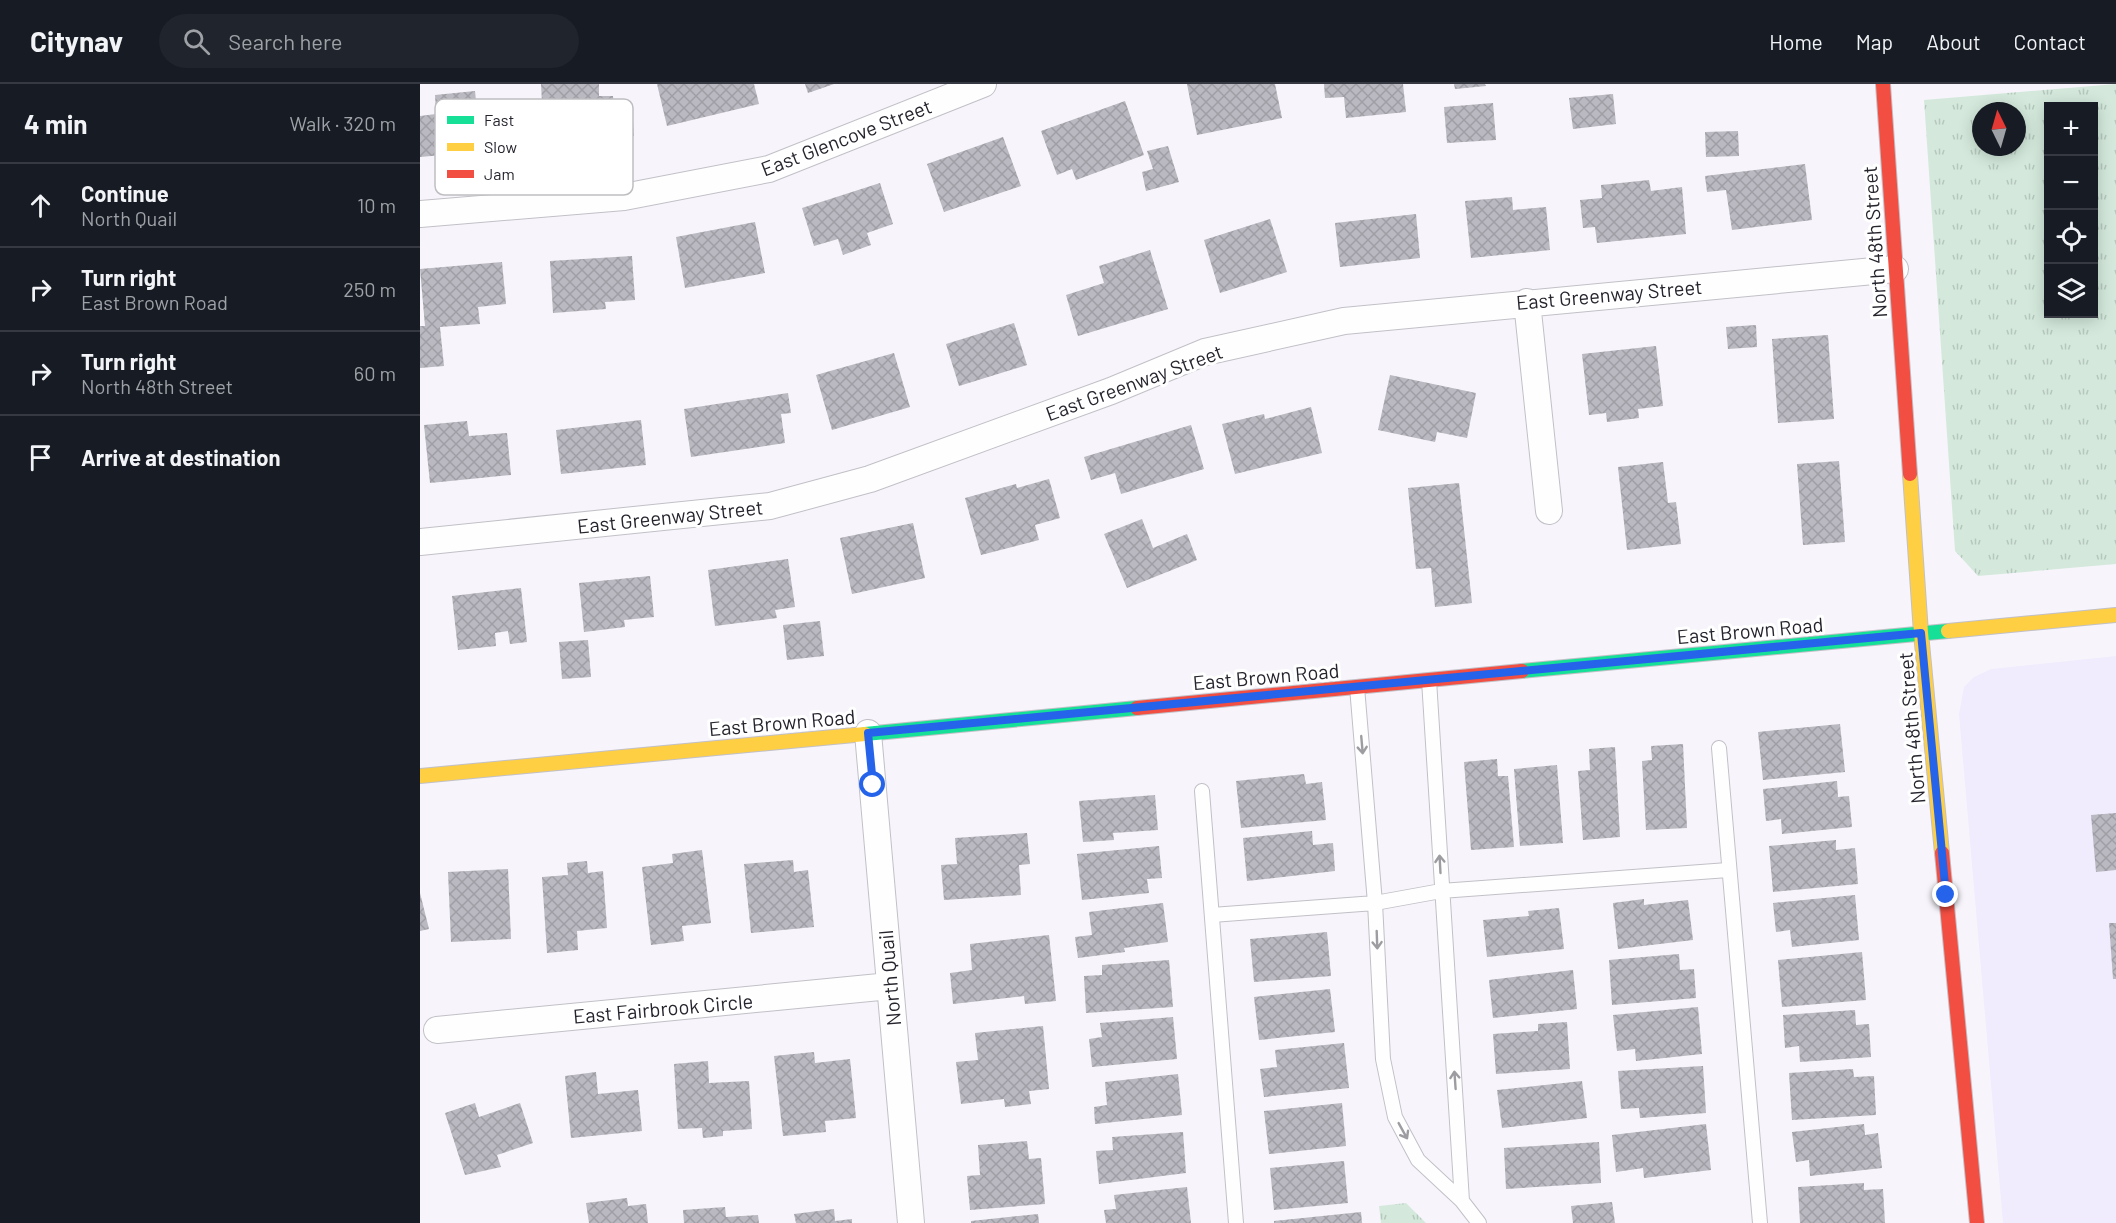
<!DOCTYPE html>
<meta charset="utf-8">
<style>
:root{--surface:#171b24;--page:#20242c;--text:#f1f3f6;--muted:#9ea1a6;--line:#363941}
body{margin:0;font-family:Barlow,sans-serif;background:var(--page);color:var(--text)}
.controls{position:absolute;right:18px;top:18px;display:grid;overflow:hidden;border-radius:0px;box-shadow:0 3px 15px #0003}
.controls button{width:54px;height:54px;display:grid;place-items:center;padding:0;border:0;border-bottom:2px solid var(--line);background:var(--surface);color:var(--text);font:30px sans-serif}
.compass{position:absolute;left:1552px;top:18px;width:54px;height:54px;border-radius:50%;background:var(--surface);box-shadow:0 3px 15px #0003;rotate:355deg}
.stop{position:absolute;width:18px;height:18px;margin:-14px;border:4px solid #2563eb;border-radius:50%;background:#fff}
.stop.end{background:#2563eb;border-color:#fff;box-shadow:0 2px 6px #0008}
.list{margin:0;padding:0;list-style:none}
h2{display:flex;justify-content:space-between;align-items:center;height:78px;margin:0;padding:0 24px;font-size:26px}
h2 small{font-size:20px;font-weight:400;color:var(--muted)}
.list li{display:grid;grid-template-columns:39px 1fr auto;gap:18px;align-items:center;box-sizing:border-box;height:84px;padding:0 24px;border-top:2px solid var(--line)}
.list b{display:block;font-size:22px;white-space:nowrap}
.list p{margin:0;font-size:20px;white-space:nowrap;color:var(--muted)}
.list em{font-size:20px;font-style:normal;color:var(--muted)}
.icon{flex:none;width:33px;height:33px;fill:none;stroke:currentColor;stroke-width:2;stroke-linecap:round;stroke-linejoin:round}
.map{position:relative;flex:none;width:1696px;height:1139px;overflow:hidden}
header{display:flex;align-items:center;gap:36px;box-sizing:border-box;height:84px;padding:0 30px;background:var(--surface);border-bottom:2px solid var(--line)}
header strong{font-size:28px}
nav{display:flex;gap:33px;margin-inline-start:auto;font-size:21px}
.search{width:420px;height:54px;background:var(--page);display:flex;align-items:center;gap:15px;box-sizing:border-box;padding:0 21px;border-radius:33px;color:var(--muted);font-size:22px}
main{display:flex}
aside{flex:1;background:var(--surface)}
.map>svg:first-child{display:block}
.built{fill:#f0ecfd}
.park{fill:url(#park-tufts);fill-rule:evenodd}
.building{fill:url(#building-cross-hatch)}
.lines{fill:none;stroke-linecap:round;stroke-linejoin:round}
.lane-casing{stroke:#c2c0c7;stroke-width:16}
.street-casing{stroke:#c2c0c7;stroke-width:28}
.fast-casing{stroke:#c2c0c7;stroke-width:16}
.slow-casing{stroke:#c2c0c7;stroke-width:16}
.jam-casing{stroke:#c2c0c7;stroke-width:16}
.lane{stroke:#fefefe;stroke-width:14}
.street{stroke:#fefefe;stroke-width:26}
.fast{stroke:#16e098;stroke-width:14}
.slow{stroke:#ffcf43;stroke-width:14}
.jam{stroke:#f24e42;stroke-width:14}
.oneway{stroke:#9d9ca0}
.route{stroke:#2563eb;stroke-width:8}
.labels{text-anchor:middle;dominant-baseline:central;stroke-width:6;stroke-linejoin:round;paint-order:stroke}
.street-label{font-size:20px;fill:#26242d;stroke:#fff}
.key{fill:#fff;stroke:#bebdc0;stroke-width:1.5}
.key-label{font-size:16px;fill:#26242d}
</style>
<header>
<strong>Citynav</strong>
<div class="search"><svg class="icon" aria-label="search" viewBox="0 0 24 24"><circle cx="10" cy="10" r="6"/><path d="M15 15l6 6"/></svg>Search here</div>
<nav><a>Home</a><a>Map</a><a>About</a><a>Contact</a></nav>
</header>
<main>
<aside>
<h2>4 min<small>Walk · 320 m</small></h2>
<ul class="list">
<li><svg class="icon" aria-label="ahead" viewBox="0 0 24 24"><path d="M12 20V5M6 11l6-6 6 6"/></svg><div><b>Continue</b><p>North Quail</p></div><em>10 m</em></li>
<li><svg class="icon" aria-label="right" viewBox="0 0 24 24"><path d="M7 20v-9h11M14 6l5 5-5 5"/></svg><div><b>Turn right</b><p>East Brown Road</p></div><em>250 m</em></li>
<li><svg class="icon" aria-label="right" viewBox="0 0 24 24"><path d="M7 20v-9h11M14 6l5 5-5 5"/></svg><div><b>Turn right</b><p>North 48th Street</p></div><em>60 m</em></li>
<li><svg class="icon" aria-label="arrive" viewBox="0 0 24 24"><path d="M6 21V4h12l-3 4 3 4H6"/></svg><div><b>Arrive at destination</b></div></li>
</ul>
</aside>
<div class="map">
<svg width="1696" height="1139" viewBox="0 0 1696 1139">
<defs>
<pattern id="park-tufts" width="24" height="20" patternUnits="userSpaceOnUse" patternTransform="scale(1.5)"><rect width="24" height="20" fill="#d4e9dc"/><path d="M3 7l-1-3M5 7V3M7 7l1-3M15 17l-1-3M17 17v-4M19 17l1-3" fill="none" stroke="#b6c8bd"/></pattern>
<pattern id="building-cross-hatch" width="8" height="8" patternUnits="userSpaceOnUse" patternTransform="scale(1.5)"><rect width="8" height="8" fill="#bab8c0"/><path d="M0 0l8 8M0 8l8-8" fill="none" stroke="#a09ea5"/></pattern>
</defs>
<rect width="100%" height="100%" fill="#f7f5fb"/>
<!-- built -->
<path class="built" d="M1696,572V1139H1583L1539,630L1544,603L1554,593L1571,585Z"/>
<!-- park -->
<path class="park" d="M1696,0V480L1558,492L1535,467L1504,16ZM1628,22H1674V230H1628ZM1561,27H1597V63H1561Z
M986,1119L1006,1139H961L959,1122Z"/>
<!-- building -->
<path class="building" d="M121,0H179V12H193L194,27L212,26L214,52L124,58Z
M237,0H334L339,20L247,42Z
M385,0H414L388,9Z
M767,0H855L862,34L777,51Z
M904,0H983L986,28L926,34L924,13L905,14Z
M1034,0H1065L1066,2L1035,5Z
M55,7L57,27L75,25L79,66L0,73V32L16,30L15,11Z
M1193,10L1196,40L1153,45L1149,14Z
M705,17L724,71L656,96L652,85L637,91L621,47Z
M1073,19L1076,56L1027,59L1024,23Z
M1318,47L1319,72L1286,73L1285,48Z
M583,53L601,102L524,128L507,80Z
M748,62L759,98L726,107L722,88L733,85L727,67Z
M1385,80L1392,136L1312,146L1306,106L1287,108L1285,92Z
M1229,96L1231,107L1262,103L1266,150L1177,159L1175,143L1163,144L1160,116L1182,114L1181,101Z
M460,99L473,140L447,149L451,161L423,171L418,155L394,162L382,124Z
M1092,113L1093,126L1126,123L1130,166L1051,174L1045,117Z
M996,130L1000,174L920,183L915,139Z
M850,135L867,188L800,209L784,156Z
M335,138L345,189L265,204L256,153Z
M730,166L748,225L658,252L646,211L684,199L679,182Z
M212,172L215,216L185,218L186,225L133,229L130,177Z
M82,178L86,220L58,223L60,240L20,243L24,282L0,284V242H5L0,185Z
M594,239L607,281L539,302L526,260Z
M1336,241L1337,263L1308,265L1306,243Z
M1408,251L1414,335L1358,339L1352,255Z
M1236,262L1243,322L1218,325L1219,334L1187,338L1186,329L1169,331L1162,270Z
M474,269L490,323L412,346L396,291Z
M970,291L1056,309L1047,354L1017,348L1015,358L958,346Z
M368,309L371,329L361,330L365,359L271,373L264,325Z
M891,323L902,369L815,390L802,340L844,330L845,335Z
M221,336L226,381L141,390L136,346Z
M47,337L49,352L87,349L91,391L10,399L4,341Z
M771,341L784,385L701,410L695,389L671,396L664,373Z
M1419,377L1425,458L1383,461L1377,380Z
M1243,378L1248,419L1256,418L1261,460L1207,466L1198,383Z
M629,395L640,434L615,441L619,456L561,471L545,414L596,400L597,404Z
M1039,399L1052,519L1015,523L1011,484L996,485L988,404Z
M722,435L733,464L767,450L777,476L707,504L684,450Z
M493,439L505,494L432,510L420,454Z
M368,475L375,523L355,526L357,534L295,542L288,486Z
M230,492L234,533L204,536L205,543L164,548L159,499Z
M101,504L107,558L90,560L88,547L75,549L76,562L38,566L32,512Z
M400,537L404,572L367,576L363,541Z
M168,556L171,593L142,595L139,558Z
M1420,640L1425,688L1343,696L1338,648Z
M1263,660L1267,744L1226,746L1222,677L1232,676L1231,662Z
M1195,663L1200,753L1163,756L1158,687L1170,686L1169,665Z
M1077,675L1078,692H1088L1094,763L1051,766L1044,678Z
M1137,681L1143,759L1100,762L1094,685Z
M884,690L886,700L902,698L906,736L821,744L816,697Z
M1417,697L1418,713L1429,712L1432,743L1362,750L1361,735L1346,737L1343,705Z
M735,711L738,746L693,749L694,756L663,758L659,717Z
M1696,729V786L1676,788L1671,731Z
M892,747L893,761L913,759L915,787L827,797L823,754Z
M607,749L610,780L599,781L601,811L524,816L521,781L537,780L535,754Z
M1416,756V766L1435,764L1438,800L1353,808L1349,762Z
M739,762L742,794L727,795L729,809L662,816L657,770Z
M282,766L291,839L262,842L264,857L231,861L222,783L253,779L252,770Z
M373,776L374,788L388,786L394,843L331,849L324,780Z
M167,777L168,789L183,787L187,844L157,847L158,866L127,869L122,793L148,791L147,779Z
M88,785L91,855L31,858L28,788Z
M0,809L9,845L0,847Z
M1435,811L1439,856L1372,863L1370,846L1356,848L1353,819Z
M1224,815V821L1268,816L1273,856L1198,865L1193,819Z
M743,819L748,858L704,864L705,868L658,874L655,853L672,851L669,828Z
M1139,824L1144,865L1067,873L1063,836L1109,832L1108,827Z
M1689,839H1696V895H1693Z
M907,848L911,892L834,898L830,855Z
M629,851L636,917L605,920L604,912L533,920L530,889L552,886L550,860Z
M1442,868L1446,916L1362,923L1358,876Z
M1259,870L1260,886L1274,885L1276,914L1192,921L1189,876Z
M749,876L753,923L666,929L664,892L682,891V881Z
M1153,886L1157,925L1073,934L1069,896Z
M910,905L915,948L839,956L834,913Z
M1278,923L1282,970L1216,977L1215,965L1197,967L1193,931Z
M1435,926L1436,941L1449,940L1451,973L1380,978L1379,962L1365,964L1363,931Z
M753,933L757,975L672,983L669,955L682,953L680,939Z
M1147,938L1150,985L1076,990L1073,950L1118,947V940Z
M623,942L629,1005L609,1007L611,1020L585,1023L584,1015L541,1020L536,978L558,976L555,949Z
M924,959L929,1004L844,1013L840,985L857,983L855,966Z
M394,968L395,979L430,975L436,1034L405,1037L406,1048L363,1052L354,972Z
M288,977L289,999L329,997L332,1045L303,1047V1052L283,1054L282,1044L258,1045L254,980Z
M1283,982L1286,1029L1220,1034L1219,1024L1201,1025L1198,987Z
M1433,985L1434,993L1454,992L1456,1031L1372,1036L1369,989Z
M176,988L178,1010L218,1006L222,1047L151,1054L145,992Z
M758,990L762,1031L675,1040L674,1023L687,1021L685,998Z
M1162,997L1167,1034L1082,1044L1077,1006Z
M55,1019L59,1033L100,1019L113,1059L77,1071L81,1083L45,1091L25,1029Z
M922,1019L926,1062L849,1070L844,1027Z
M1286,1040L1291,1086L1224,1094L1223,1084L1196,1088L1192,1051Z
M1444,1040L1445,1051L1458,1049L1462,1084L1390,1092L1389,1076L1376,1078L1372,1048Z
M763,1048L766,1089L679,1100L676,1067L693,1066L692,1053Z
M607,1057L609,1075L621,1074L625,1120L550,1126L547,1092L560,1091L558,1061Z
M1179,1058L1181,1099L1086,1105L1084,1064Z
M924,1077L928,1119L854,1126L850,1084Z
M1444,1099V1106L1463,1105L1465,1139H1380L1378,1103Z
M767,1103L771,1139H686L684,1126L696,1125L694,1111Z
M207,1114L208,1122L226,1120L228,1139H169L166,1119Z
M1192,1118L1195,1139H1153L1151,1122Z
M305,1123L306,1133L338,1131L339,1139H264L263,1126Z
M414,1125L415,1137L432,1135V1139H376L374,1130Z
M941,1128L942,1139H854V1137Z
M618,1130L619,1139H551V1137Z"/>
<g class="lines">
<!-- lane casing -->
<g class="lane-casing">
<path id="lane" d="M1009,596L1042,1117
M937,603L955,819L963,975L975,1033L998,1076L1042,1117L1059,1139
M1299,664L1340,1139
M782,707L816,1139
M792,831L955,819L1021,807L1308,786"/>
</g>
<!-- street casing -->
<g class="street-casing">
<path id="street" d="M0,130L204,113L349,85L563,0
M1107,218L1129,427
M0,458L350,422L450,395L691,307L785,268L924,237L1475,185
M448,649L491,1139
M17,946L470,902"/>
</g>
<!-- fast casing -->
<g class="fast-casing">
<path id="fast" d="M1102,587L1528,547
M445,650L717,624"/>
</g>
<!-- slow casing -->
<g class="slow-casing">
<path id="slow" d="M1490,390L1501,549L1522,769
M1528,547L1696,531
M0,692L445,650"/>
</g>
<!-- jam casing -->
<g class="jam-casing">
<path id="jam" d="M1463,0L1490,390
M717,624L1102,587
M1522,769L1557,1139"/>
</g>
<!-- lane -->
<use href="#lane" class="lane"/>
<!-- street -->
<use href="#street" class="street"/>
<!-- fast -->
<use href="#fast" class="fast"/>
<!-- slow -->
<use href="#slow" class="slow"/>
<!-- jam -->
<use href="#jam" class="jam"/>
</g>
<!-- one-way arrows -->
<defs><path id="oneway-shaft" d="M-6 0H5M1.5-3L5.5 0L1.5 3" fill="none" stroke-width="1.6" stroke-linecap="round" stroke-linejoin="round" transform="scale(1.5)"/></defs>
<g class="oneway">
<use href="#oneway-shaft" transform="translate(942 661) rotate(85)"/>
<use href="#oneway-shaft" transform="translate(1020 780) rotate(-93)"/>
<use href="#oneway-shaft" transform="translate(957 856) rotate(88)"/>
<use href="#oneway-shaft" transform="translate(1035 996) rotate(-94)"/>
<use href="#oneway-shaft" transform="translate(983 1047) rotate(61)"/>
</g>
<g class="lines">
<!-- route -->
<path class="route" d="M453,701L448,649L1501,549L1526,811"/>
</g>
<g class="labels">
<!-- street labels -->
<g class="street-label">
<text transform="translate(426 53) rotate(-21)">East Glencove Street</text>
<text transform="translate(1454 158) rotate(-94)">North 48th Street</text>
<text transform="translate(1189 210) rotate(-5)">East Greenway Street</text>
<text transform="translate(714 298) rotate(-20)">East Greenway Street</text>
<text transform="translate(250 432) rotate(-6)">East Greenway Street</text>
<text transform="translate(1330 546) rotate(-5)">East Brown Road</text>
<text transform="translate(846 592) rotate(-5)">East Brown Road</text>
<text transform="translate(362 638) rotate(-5)">East Brown Road</text>
<text transform="translate(1491 644) rotate(-95)">North 48th Street</text>
<text transform="translate(469 894) rotate(-95)">North Quail</text>
<text transform="translate(243 924) rotate(-5)">East Fairbrook Circle</text>
</g>
</g>
<!-- legend -->
<rect x="15" y="15" width="198" height="96" rx="9" class="key"/>
<rect x="27" y="32" width="27" height="8" fill="#16e098"/>
<rect x="27" y="59" width="27" height="8" fill="#ffcf43"/>
<rect x="27" y="86" width="27" height="8" fill="#f24e42"/>
<g class="key-label">
<text x="64" y="42">Fast</text>
<text x="64" y="69">Slow</text>
<text x="64" y="96">Jam</text>
</g>
</svg>
<div class="controls">
<button>+</button>
<button>−</button>
<button><svg class="icon" aria-label="locate" viewBox="0 0 24 24"><circle cx="12" cy="12" r="6"/><path d="M12 2v4M12 18v4M2 12h4M18 12h4"/></svg></button>
<button><svg class="icon" aria-label="layers" viewBox="0 0 24 24"><path d="M12 4l9 5-9 5-9-5zM3 14l9 5 9-5"/></svg></button>
</div>
<svg class="compass" viewBox="-18 -18 36 36"><path d="M0-13l5 13h-10z" fill="#e53935"/><path d="M0 13l5-13h-10z" fill="#9ea1a6"/></svg>
<div class="stop" style="left:453px;top:701px"></div>
<div class="stop end" style="left:1526px;top:811px"></div>
</div>
</main>
